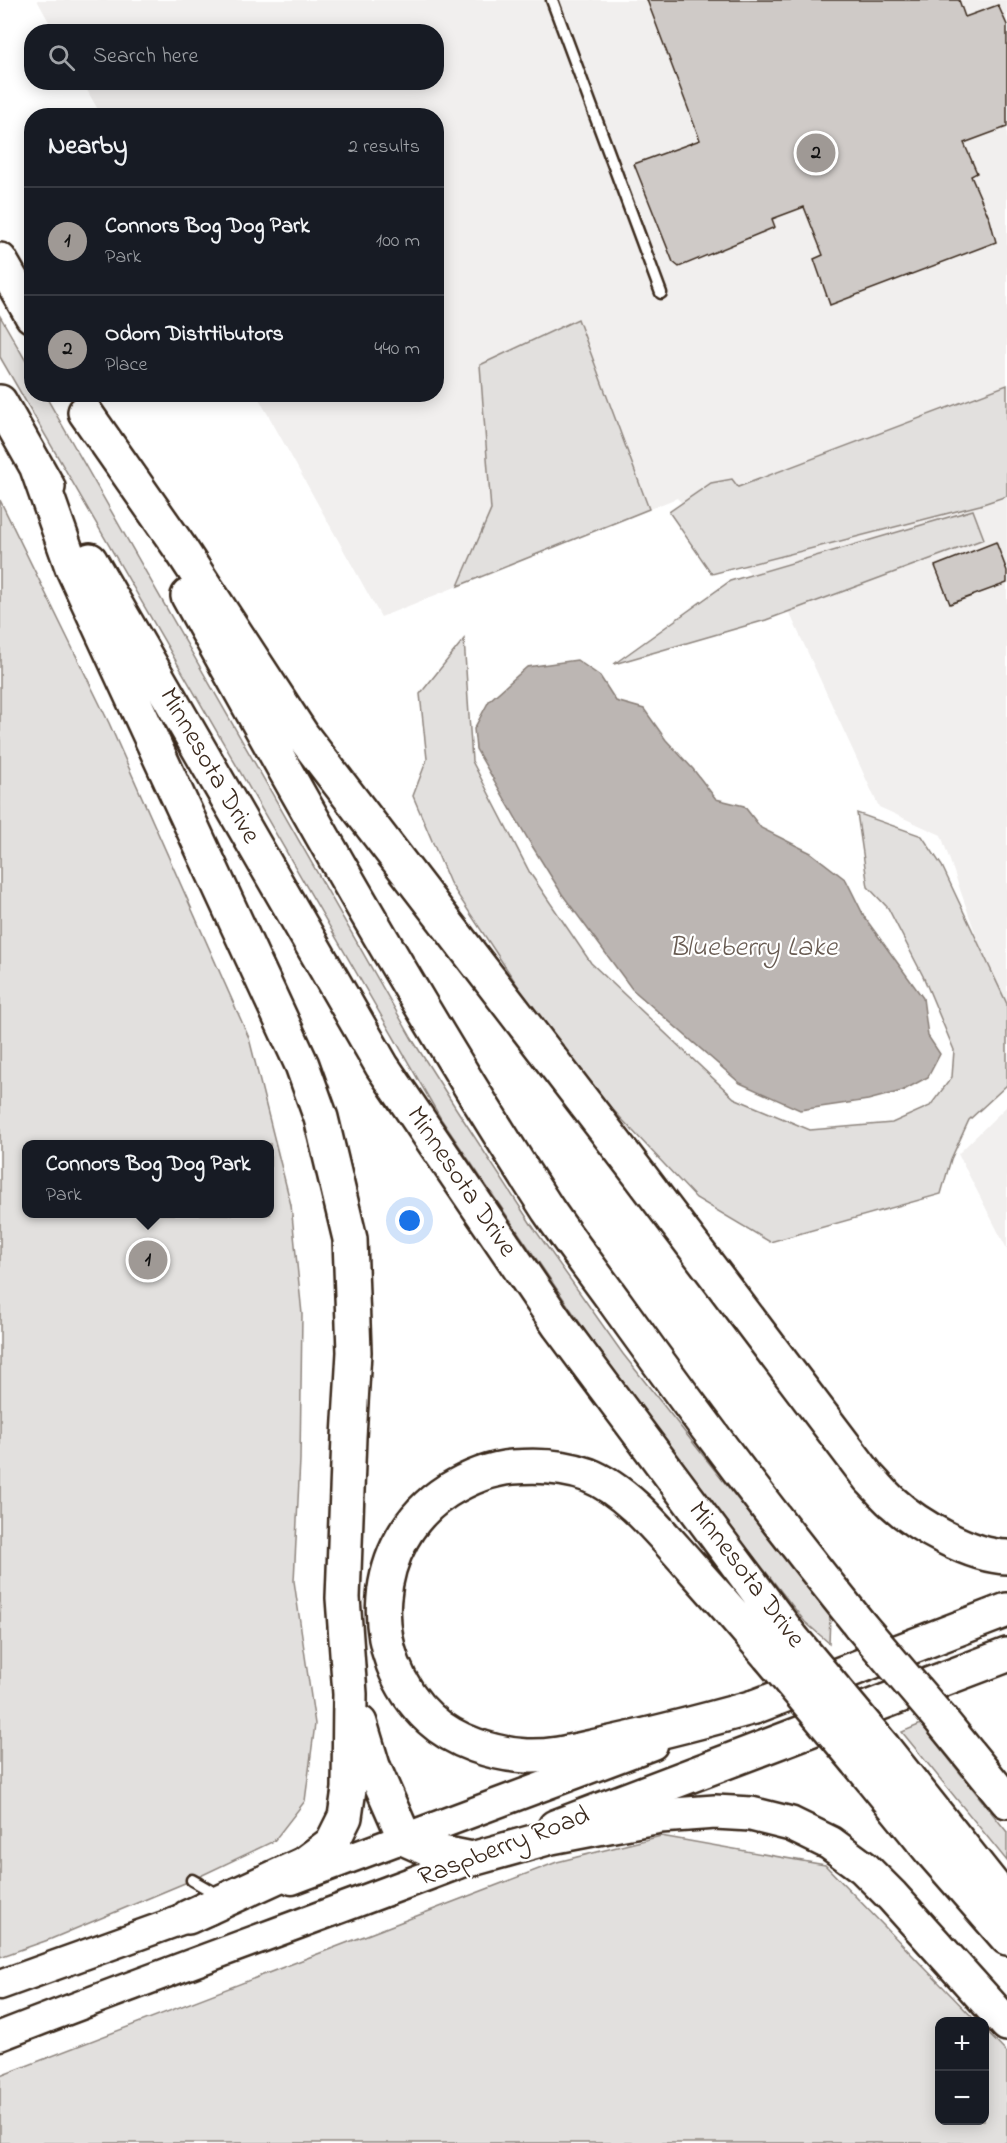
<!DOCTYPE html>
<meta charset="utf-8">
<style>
:root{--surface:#171b24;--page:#20242c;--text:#f1f3f6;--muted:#9ea1a6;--line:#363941;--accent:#9f9995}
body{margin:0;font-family:"Indie Flower",sans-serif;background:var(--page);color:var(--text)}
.controls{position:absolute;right:18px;bottom:18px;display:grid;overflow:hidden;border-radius:12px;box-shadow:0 3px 15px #0003}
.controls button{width:54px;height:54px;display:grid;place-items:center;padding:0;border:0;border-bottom:2px solid var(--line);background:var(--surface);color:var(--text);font:30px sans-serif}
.you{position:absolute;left:410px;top:1221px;width:21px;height:21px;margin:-15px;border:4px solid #fff;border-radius:50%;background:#1a73e8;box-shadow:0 0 0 9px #1a73e833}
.badge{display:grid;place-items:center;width:39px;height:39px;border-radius:50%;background:var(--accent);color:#111;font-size:20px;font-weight:700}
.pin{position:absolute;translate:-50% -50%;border:3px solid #fff;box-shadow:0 2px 6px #0006}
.popup{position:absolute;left:22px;top:1140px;width:252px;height:78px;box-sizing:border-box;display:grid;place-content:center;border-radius:12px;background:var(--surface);filter:drop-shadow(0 2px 4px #0005);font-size:20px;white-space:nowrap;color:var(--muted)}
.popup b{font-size:22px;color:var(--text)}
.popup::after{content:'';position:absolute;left:50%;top:100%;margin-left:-12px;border:12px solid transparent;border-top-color:var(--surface)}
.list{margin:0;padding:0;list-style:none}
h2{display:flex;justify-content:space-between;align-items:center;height:78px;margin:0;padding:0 24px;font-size:26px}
h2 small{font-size:20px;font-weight:400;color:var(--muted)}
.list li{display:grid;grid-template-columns:39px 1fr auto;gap:18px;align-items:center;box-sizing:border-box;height:108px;padding:0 24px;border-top:2px solid var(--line)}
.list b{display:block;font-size:22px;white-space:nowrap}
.list p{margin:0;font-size:20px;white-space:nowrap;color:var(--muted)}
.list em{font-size:20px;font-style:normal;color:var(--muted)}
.icon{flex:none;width:33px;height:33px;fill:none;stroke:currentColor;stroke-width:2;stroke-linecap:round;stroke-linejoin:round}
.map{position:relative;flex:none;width:1007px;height:2143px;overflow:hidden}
.search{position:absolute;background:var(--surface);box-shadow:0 3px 15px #0003;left:24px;top:24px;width:420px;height:66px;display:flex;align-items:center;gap:15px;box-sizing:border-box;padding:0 21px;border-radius:24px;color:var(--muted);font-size:22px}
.panel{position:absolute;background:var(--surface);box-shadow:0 3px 15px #0003;left:24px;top:108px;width:420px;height:294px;border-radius:24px}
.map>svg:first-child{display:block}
.built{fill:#f1efee}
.green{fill:#e2e0de;stroke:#8e857e;stroke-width:1.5;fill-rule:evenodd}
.water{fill:#bcb6b3;stroke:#887e77;stroke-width:1.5}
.building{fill:#cfcac7;stroke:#3b2a1e;stroke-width:1.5}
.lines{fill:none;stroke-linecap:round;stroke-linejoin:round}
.lane-casing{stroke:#3b2a1e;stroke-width:15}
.secondary-casing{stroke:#3b2a1e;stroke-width:33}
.primary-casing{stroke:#3b2a1e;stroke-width:38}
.highway-casing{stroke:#3b2a1e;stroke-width:38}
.lane{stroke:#fff;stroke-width:10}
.secondary{stroke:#fff;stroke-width:28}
.primary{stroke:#fff;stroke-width:33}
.highway{stroke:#fff;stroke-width:33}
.highway-bridge-casing{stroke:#3b2a1e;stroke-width:38;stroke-linecap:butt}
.highway-bridge{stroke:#fff;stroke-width:33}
.labels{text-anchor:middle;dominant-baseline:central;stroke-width:4.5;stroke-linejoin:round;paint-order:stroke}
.street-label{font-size:27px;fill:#3b2a1e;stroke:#fff}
.water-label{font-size:28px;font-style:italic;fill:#685b52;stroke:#fff}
</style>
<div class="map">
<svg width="1007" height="2143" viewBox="0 0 1007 2143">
<rect width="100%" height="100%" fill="#fff"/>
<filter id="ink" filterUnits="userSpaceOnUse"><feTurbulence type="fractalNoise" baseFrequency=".0167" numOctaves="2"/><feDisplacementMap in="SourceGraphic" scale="12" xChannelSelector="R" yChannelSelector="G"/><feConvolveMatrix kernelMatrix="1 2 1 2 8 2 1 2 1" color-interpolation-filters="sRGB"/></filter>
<g filter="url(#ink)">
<!-- built -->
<path class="built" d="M37,0H1007V1024L941,835L879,807L790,614L677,498L381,617L257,395L436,394V116L101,115L83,83L436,82V32L54,31Z
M1007,1106V1249L958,1154Z"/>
<!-- green -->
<path class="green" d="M0,316L31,370L32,394L45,395L412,1039L457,1110L531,1224L623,1354L830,1616L829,1643L805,1622L640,1411L441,1119L0,357Z
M578,319L649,509L458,586L491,510L480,365Z
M1007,385V496L980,505L712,574L669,512L711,483L732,479L738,487Z
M0,500L109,723L249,1038L291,1205L302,1314L300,1460L294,1581L315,1724L305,1801L274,1841L192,1880L51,1939L0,1957ZM27,1144H270V1214H27Z
M973,510L984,539L766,620L614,664L730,581Z
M464,639L472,761L530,873L591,963L734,1098L810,1130L892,1123L930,1106L952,1077L954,1050L923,976L888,908L868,887L857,813L922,836L942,866L1007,1004V1085L969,1120L951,1159L941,1194L770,1242L696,1198L568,1062L450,883L413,796L427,759L420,694Z
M921,1724L1007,1832V1861L902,1732Z
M661,1836L825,1865L976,2021L940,2022V2120H984L985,2030L1007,2053V2143H0V2076L557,1862Z"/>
<!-- water -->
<path class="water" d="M577,660L600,676L616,701L644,709L666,740L693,769L716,799L744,806L761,828L811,853L846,880L865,918L923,998L928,1036L940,1054L928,1077L902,1091L868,1100L800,1110L740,1083L632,989L562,894L529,841L476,749L474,729L489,701L527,667Z"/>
<!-- building -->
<path class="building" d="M647,0H959L965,17L998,5L1007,25V127L964,143L977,173L971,176L990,220L996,242L830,305L814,259L823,255L804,207L772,219L775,227L679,267L673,262L634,164L700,140Z
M996,542L1007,571V583L950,604L935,566Z"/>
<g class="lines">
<!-- lane casing -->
<g class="lane-casing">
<path id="lane" d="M552,0L661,293
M192,1880L220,1896"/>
</g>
<!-- secondary casing -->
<g class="secondary-casing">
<path id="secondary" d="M292,1880L653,1745
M0,1985L209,1910
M0,2036C157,1975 315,1919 472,1859"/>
</g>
<!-- primary casing -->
<g class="primary-casing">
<path id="primary" d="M754,1707L1007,1610
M555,1827L1007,1655"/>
</g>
<!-- highway casing -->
<g class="highway-casing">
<path id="highway" d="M0,260L32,316
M0,402L48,487
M85,412L180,548L302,735L639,1174L869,1478C877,1486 884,1495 892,1502C918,1526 971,1556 1007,1557
M37,468L72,567L302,1065L321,1118L350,1239L354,1352L349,1437L343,1598L350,1694L349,1789L345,1817L332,1843L304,1864L188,1917
M90,560L382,1066L559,1326L792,1638
M188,596C303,804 419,1011 548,1210C570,1242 594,1273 617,1305C695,1414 776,1521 860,1625
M754,1707C700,1722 646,1736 592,1747C570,1752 549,1757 527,1756C493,1754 455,1742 430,1719C362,1656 369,1541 447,1491C468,1478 489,1469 513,1467C538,1465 564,1466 588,1475C626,1490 659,1531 686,1561C714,1592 742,1624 769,1656
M942,1721L1007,1801
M360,1723L373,1766L405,1839L432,1851L472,1859L551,1837L660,1816L715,1812L751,1814L791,1824L830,1843L864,1868L892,1896L1007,2024
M884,1748L1007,1903
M858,1762L930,1850L1007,1938"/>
</g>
<!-- lane -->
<use href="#lane" class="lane"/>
<!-- secondary -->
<use href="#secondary" class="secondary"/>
<!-- primary -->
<use href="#primary" class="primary"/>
<!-- highway -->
<use href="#highway" class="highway"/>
<!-- highway-bridge casing -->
<g class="highway-bridge-casing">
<path id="highway-bridge" d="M860,1625L942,1721
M792,1638L884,1748
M769,1656L858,1762"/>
</g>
<!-- highway-bridge -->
<use href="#highway-bridge" class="highway-bridge"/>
</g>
</g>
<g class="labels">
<!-- street labels -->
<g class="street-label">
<text transform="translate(209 766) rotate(60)">Minnesota Drive</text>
<text transform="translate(461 1182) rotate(56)">Minnesota Drive</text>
<text transform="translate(746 1575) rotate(53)">Minnesota Drive</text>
<text transform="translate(504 1847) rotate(-21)">Raspberry Road</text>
</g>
<!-- water labels -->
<g class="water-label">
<text x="753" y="948">Blueberry Lake</text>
</g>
</g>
</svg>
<div class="controls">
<button>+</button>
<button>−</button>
</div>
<div class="you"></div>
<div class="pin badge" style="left:148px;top:1260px">1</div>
<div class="popup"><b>Connors Bog Dog Park</b>Park</div>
<div class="pin badge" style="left:816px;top:153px">2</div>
<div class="search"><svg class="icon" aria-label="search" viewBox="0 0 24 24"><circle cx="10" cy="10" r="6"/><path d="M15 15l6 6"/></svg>Search here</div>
<section class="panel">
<h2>Nearby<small>2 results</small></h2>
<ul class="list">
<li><span class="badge">1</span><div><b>Connors Bog Dog Park</b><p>Park</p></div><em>100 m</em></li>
<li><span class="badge">2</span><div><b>Odom Distrtibutors</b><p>Place</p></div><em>440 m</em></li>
</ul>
</section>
</div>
